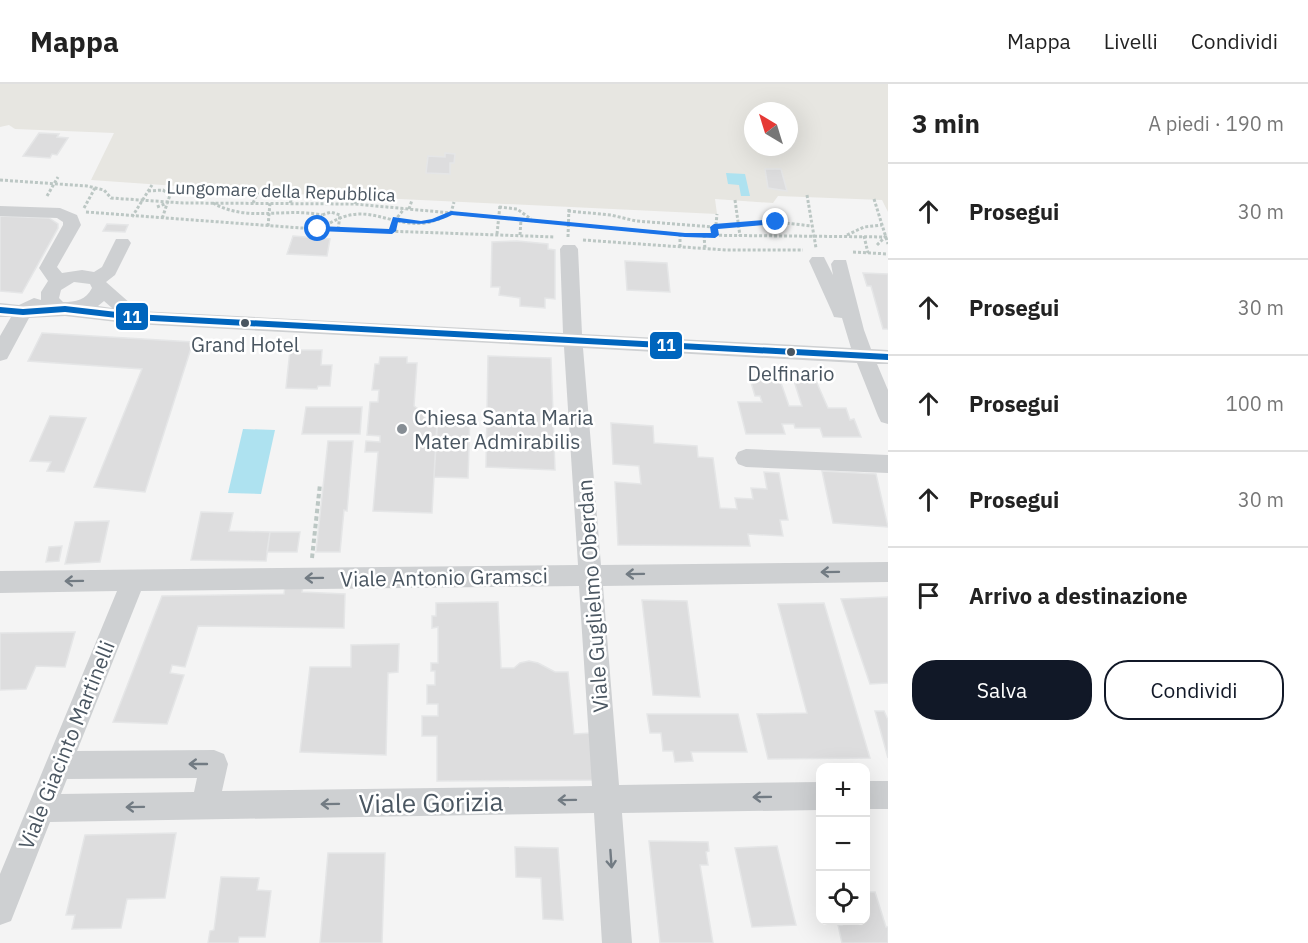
<!DOCTYPE html>
<html lang="it">
<meta charset="utf-8">
<style>
:root{--surface:#fff;--page:#f2f2f2;--text:#222;--muted:#767676;--line:#e0e0e0;--accent:#111827}
body{margin:0;font-family:"IBM Plex Sans",sans-serif;background:var(--page);color:var(--text)}
.controls{position:absolute;right:18px;bottom:18px;display:grid;overflow:hidden;border-radius:12px;box-shadow:0 6px 24px #0002}
.controls button{width:54px;height:54px;display:grid;place-items:center;padding:0;border:0;border-bottom:2px solid var(--line);background:var(--surface);color:var(--text);font:30px sans-serif}
.compass{position:absolute;left:744px;top:18px;width:54px;height:54px;border-radius:50%;background:var(--surface);box-shadow:0 6px 24px #0002;rotate:322deg}
.stop{position:absolute;width:18px;height:18px;margin:-14px;border:4px solid #1a73e8;border-radius:50%;background:#fff}
.stop.end{background:#1a73e8;border-color:#fff;box-shadow:0 2px 6px #0008}
.list{margin:0;padding:0;list-style:none}
h2{display:flex;justify-content:space-between;align-items:center;height:78px;margin:0;padding:0 24px;font-size:26px}
h2 small{font-size:20px;font-weight:400;color:var(--muted)}
.list li{display:grid;grid-template-columns:39px 1fr auto;gap:18px;align-items:center;box-sizing:border-box;height:96px;padding:0 24px;border-top:2px solid var(--line)}
.list b{display:block;font-size:22px;white-space:nowrap}
.list em{font-size:20px;font-style:normal;color:var(--muted)}
.actions{display:flex;gap:12px;padding:18px 24px}
.actions a{flex:1;padding:14px 0;border:2px solid var(--accent);border-radius:24px;text-align:center;font-size:21px;color:var(--accent)}
.actions .main{background:var(--accent);color:#fff}
.icon{flex:none;width:33px;height:33px;fill:none;stroke:currentColor;stroke-width:2;stroke-linecap:round;stroke-linejoin:round}
.map{position:relative;flex:none;width:888px;height:859px;overflow:hidden}
header{display:flex;align-items:center;gap:36px;box-sizing:border-box;height:84px;padding:0 30px;background:var(--surface);border-bottom:2px solid var(--line)}
header strong{font-size:28px}
nav{display:flex;gap:33px;margin-inline-start:auto;font-size:21px}
main{display:flex}
aside{flex:1;background:var(--surface)}
.map>svg:first-child{display:block}
.sand{fill:#e7e6e1;fill-rule:evenodd}
.water{fill:#aee2f0}
.building{fill:#ddddde;stroke:#e5e6e7;stroke-width:1.5}
.lines{fill:none;stroke-linecap:round;stroke-linejoin:round}
.path-far1{stroke:#bcc7c4;stroke-width:3;stroke-dasharray:3 2;stroke-linecap:butt}
.path{stroke:#bcc7c4;stroke-width:4;stroke-dasharray:4.5 3;stroke-linecap:butt}
.minor{fill:#ced0d2;fill-rule:evenodd}
.bus-1-casing{stroke:#fff;stroke-width:5}
.bus-1{fill:#0065bd;fill-rule:evenodd}
.oneway{stroke:#727b83}
.route{fill:#1a73e8}
.bus-dot{fill:#4a5661;stroke:#fff;stroke-width:2}
.poi-dot{fill:#868d94;stroke:#fff;stroke-width:2}
.labels{text-anchor:middle;dominant-baseline:central;stroke-width:5;stroke-linejoin:round;paint-order:stroke}
.far-street-label{font-size:18px;fill:#4a5661;stroke:#fff}
.bus-label{font-size:20px;fill:#4a5661;stroke:#fff}
.poi-label{font-size:21px;fill:#4a5661;stroke:#fff;text-anchor:start}
.street-label{font-size:21px;fill:#4a5661;stroke:#fff}
.near-street-label{font-size:26px;fill:#4a5661;stroke:#fff}
.line-badge{stroke:#fff;stroke-width:2}
.badge-label{font-size:16px;text-anchor:middle;font-weight:bold;fill:#fff}
</style>
<header>
<strong>Mappa</strong>
<nav><a>Mappa</a><a>Livelli</a><a>Condividi</a></nav>
</header>
<main>
<div class="map">
<svg width="888" height="859" viewBox="0 0 888 859">
<rect width="100%" height="100%" fill="#f4f4f4"/>
<!-- sand -->
<path class="sand" d="M0,0H888V128L882,116L778,112L773,119L715,115L717,130L294,110L91,96L114,49L15,45L9,41L0,43ZM753,27H789V63H753Z"/>
<!-- water -->
<path class="water" d="M726,89L745,90L750,112H741L739,101L728,100Z
M243,345L275,346L261,410L228,409Z"/>
<!-- building -->
<path class="building" d="M39,49L59,50L57,53L68,54L57,71L52,70L50,74L23,72Z
M445,69L455,70L454,79H450V90L426,89L428,72L445,73Z
M765,85H781L787,107L768,104Z
M0,132L49,134L58,140V144L22,209L0,207Z
M107,140L128,141L125,148L103,147Z
M293,152L330,155L327,172L287,170Z
M517,157L548,160V165L555,166V215L545,214V224L520,222V214L499,211L500,203H491L492,158Z
M625,177L667,179L670,208L627,206Z
M863,189L888,190V245H883L871,202H867Z
M42,249L193,258L145,408L94,403L142,285L28,277Z
M290,266H322L321,281H332L330,302H318L317,305L286,304Z
M488,272L551,274L555,386L486,383Z
M380,273H407V279H417L414,322L424,329L425,338H437L432,429L373,427L378,368H365L366,357L380,358V352L367,351L370,318H378L379,306H372L375,280H379Z
M750,295L780,296L789,322H802L794,297H816L828,324H846L850,336L854,335L861,353H823L820,344H795L794,340H782L785,350H746L738,318H762L760,312H755Z
M306,323H362L360,350H302Z
M438,331H470L468,394L434,393Z
M50,332L86,334L64,388L47,387L51,378L30,377Z
M611,339L653,342L654,359L697,362L698,373L713,374L720,424L737,425L735,414L753,415L751,404L767,405L764,388L779,389L788,436H780L783,452L748,450L750,462L618,461L615,398L641,400L639,382L613,380Z
M328,357H353L347,427L344,426L340,468H316Z
M822,387L876,390L888,443L833,439Z
M201,428L233,429L229,447L270,448L266,477L191,476Z
M109,437L100,478L65,480L75,438Z
M270,448H300L297,468H267Z
M62,462L59,477L46,478L49,463Z
M285,502L303,503L302,508L345,510L344,544L198,542L185,583L172,581L170,589L184,591L167,640L113,638L162,512L284,510Z
M888,513V599L870,600L841,515Z
M642,516L687,517L700,613L653,611Z
M498,518L501,584H514L520,579L529,577L538,579L555,588H568L574,650L591,649L596,696L437,697V652H422V632H438V620H427V601H435V587H431V579H438V543L432,544V532H436V519Z
M824,519L870,674L768,675L757,630L807,629L778,520Z
M75,548L65,583L36,582L26,605L0,606V549Z
M399,560L398,588L388,589L386,671L300,668L310,583H351V561Z
M875,627H884L888,636V674Z
M647,630H738L747,668H691L693,677L675,678L673,667H663L661,649H650Z
M176,749L165,814L127,815L121,844L72,845L75,831H66L85,751Z
M649,757L708,758L709,767L706,768L708,781H700L713,859H660Z
M777,762L796,841L752,843L735,764Z
M515,763L558,764L563,836L543,835L541,794L516,793Z
M328,769H385L382,859H320Z
M221,793L259,794L257,806L271,807L265,853H239L238,859H208L210,847L214,846Z
M866,808H875L886,843H888V859H842L838,841H842L840,836H866Z"/>
<g class="lines">
<!-- path-far1 -->
<path class="path-far1" d="M0,96L87,102L104,106L111,114L183,119L355,120L685,151L888,153
M148,107L163,106L170,111L162,135
M807,111L816,164
M47,112L58,93
M874,115L888,160
M735,116L740,152
M213,119C249,139 283,123 322,131
M253,119L258,108
M290,119L294,110
M355,120L357,114
M157,123L167,119
M499,123L517,125L531,135
M84,124L95,104
M409,125L412,116
M568,127L611,131L636,137L714,143L776,138L812,142
M86,128L301,144L555,153
M132,133L152,101
M330,139C367,117 389,143 425,139C434,138 443,133 451,129L454,118
M268,142L270,119
M318,145L322,131L331,128L340,131L338,146
M392,147L396,135L404,125
M497,150L500,121
M680,150V163
M520,151L521,135
M704,151L705,165
M715,151L717,130
M847,151L864,143L882,141
M864,152L868,169
M568,153L569,123
M583,156L726,166H803
M877,161L885,153
M853,168L888,170"/>
<!-- path -->
<path class="path" d="M312,474L320,400"/>
<!-- minor -->
<path class="minor" d="M0,122L60,124L77,131L81,141L57,183L62,189L82,186L94,188L102,183L116,155H128L131,159L115,191L106,198L139,227L563,249L560,165L563,161H575L578,165L582,250L851,264L842,234L834,233L832,228L809,177L812,173H824L833,191L831,180L834,176H846L864,246L871,265L888,266V280H877L888,306V340L881,338L878,332L857,279L583,264L601,481L888,478V498L603,502L619,701L820,698V726L622,729L632,859H602L594,729L50,738L11,837L0,841V790L117,507L0,509V487L578,481L564,263L134,240L65,232L29,234L7,275L0,277V252L11,233H0V219L19,221L34,214L41,216V208L48,197L39,184L63,141V138L57,134L0,132ZM74,198L90,200L92,204C86,216 76,218 63,218L59,214L61,206ZM104,217L112,224L98,222ZM579,502L592,702L222,707L228,680L224,670L214,666L77,667L141,507ZM197,694L194,708L61,710L67,695Z
M746,365L888,371V389L746,383L738,380L735,374L738,368Z
M866,697H888V725H866Z"/>
<!-- bus-1 casing -->
<g class="bus-1-casing">
<path id="bus-1" d="M65,222L134,230L888,270V276L134,236L65,228L23,231L0,229V223L23,225Z"/>
</g>
<!-- bus-1 -->
<use href="#bus-1" class="bus-1"/>
</g>
<!-- one-way arrows -->
<defs><path id="oneway-shaft" d="M-6 0H5M1.5-3L5.5 0L1.5 3" fill="none" stroke-width="1.6" stroke-linecap="round" stroke-linejoin="round" transform="scale(1.5)"/></defs>
<g class="oneway">
<use href="#oneway-shaft" transform="translate(830 488) rotate(179)"/>
<use href="#oneway-shaft" transform="translate(635 490) rotate(179)"/>
<use href="#oneway-shaft" transform="translate(314 494) rotate(179)"/>
<use href="#oneway-shaft" transform="translate(74 497) rotate(179)"/>
<use href="#oneway-shaft" transform="translate(198 680) rotate(180)"/>
<use href="#oneway-shaft" transform="translate(762 713) rotate(179)"/>
<use href="#oneway-shaft" transform="translate(567 716) rotate(179)"/>
<use href="#oneway-shaft" transform="translate(330 720) rotate(179)"/>
<use href="#oneway-shaft" transform="translate(135 723) rotate(179)"/>
<use href="#oneway-shaft" transform="translate(611 775) rotate(86)"/>
</g>
<!-- route -->
<path class="route" d="M451,127L685,149H711L710,143L714,140L776,135L780,138L776,140L718,145L719,151L715,154L685,153L452,131C432,141 420,141 398,138L396,147L392,150L318,147L315,145L318,142L389,145L393,133L421,137L432,135Z"/>
<!-- markers -->
<g class="bus-dot">
<circle cx="245" cy="239" r="5"/>
<circle cx="791" cy="268" r="5"/>
</g>
<circle class="poi-dot" cx="402" cy="345" r="6"/>
<g class="labels">
<!-- far-street labels -->
<g class="far-street-label">
<text transform="translate(281 107) rotate(2)">Lungomare della Repubblica</text>
</g>
<!-- bus labels -->
<g class="bus-label">
<text x="245" y="260">Grand Hotel</text>
<text x="791" y="289">Delfinario</text>
</g>
<!-- poi labels -->
<g class="poi-label">
<text x="414" y="333">Chiesa Santa Maria<tspan x="414" dy="24">Mater Admirabilis</tspan></text>
</g>
<!-- street labels -->
<g class="street-label">
<text transform="translate(444 493) rotate(-1)">Viale Antonio Gramsci</text>
<text transform="translate(592 512) rotate(-94)">Viale Guglielmo Oberdan</text>
<text transform="translate(66 661) rotate(-68)">Viale Giacinto Martinelli</text>
</g>
<!-- near-street labels -->
<g class="near-street-label">
<text transform="translate(431 718) rotate(-1)">Viale Gorizia</text>
</g>
</g>
<g class="line-badge">
<rect x="115" y="218" width="34" height="29" rx="6" fill="#0065bd"/>
<rect x="649" y="247" width="34" height="29" rx="6" fill="#0065bd"/>
</g>
<g class="badge-label">
<text x="132" y="239">11</text>
<text x="666" y="267">11</text>
</g>
</svg>
<div class="controls">
<button>+</button>
<button>−</button>
<button><svg class="icon" aria-label="locate" viewBox="0 0 24 24"><circle cx="12" cy="12" r="6"/><path d="M12 2v4M12 18v4M2 12h4M18 12h4"/></svg></button>
</div>
<svg class="compass" viewBox="-18 -18 36 36"><path d="M0-13l5 13h-10z" fill="#e53935"/><path d="M0 13l5-13h-10z" fill="#767676"/></svg>
<div class="stop" style="left:318px;top:145px"></div>
<div class="stop end" style="left:776px;top:138px"></div>
</div>
<aside>
<h2>3 min<small>A piedi · 190 m</small></h2>
<ul class="list">
<li><svg class="icon" aria-label="ahead" viewBox="0 0 24 24"><path d="M12 20V5M6 11l6-6 6 6"/></svg><div><b>Prosegui</b></div><em>30 m</em></li>
<li><svg class="icon" aria-label="ahead" viewBox="0 0 24 24"><path d="M12 20V5M6 11l6-6 6 6"/></svg><div><b>Prosegui</b></div><em>30 m</em></li>
<li><svg class="icon" aria-label="ahead" viewBox="0 0 24 24"><path d="M12 20V5M6 11l6-6 6 6"/></svg><div><b>Prosegui</b></div><em>100 m</em></li>
<li><svg class="icon" aria-label="ahead" viewBox="0 0 24 24"><path d="M12 20V5M6 11l6-6 6 6"/></svg><div><b>Prosegui</b></div><em>30 m</em></li>
<li><svg class="icon" aria-label="arrive" viewBox="0 0 24 24"><path d="M6 21V4h12l-3 4 3 4H6"/></svg><div><b>Arrivo a destinazione</b></div></li>
</ul>
<div class="actions"><a class="main">Salva</a><a>Condividi</a></div>
</aside>
</main>
